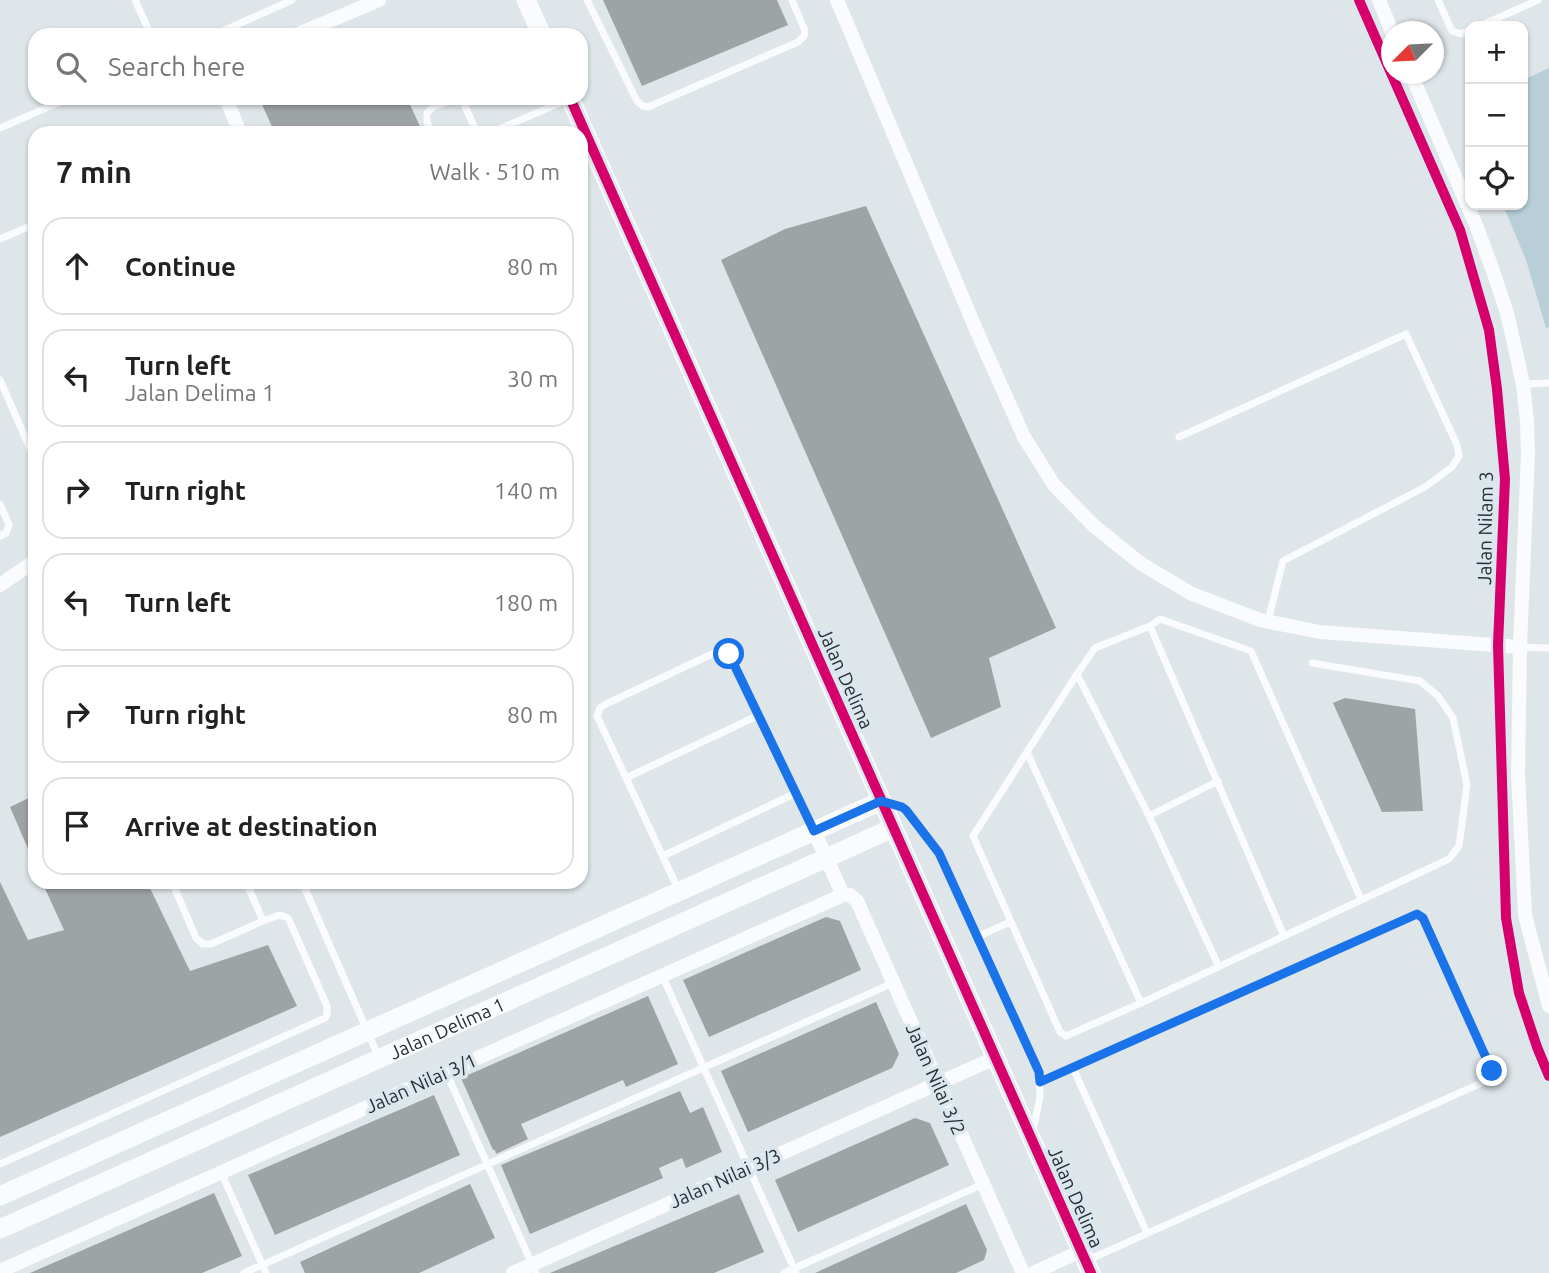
<!DOCTYPE html>
<meta charset="utf-8">
<style>
:root{--surface:#fff;--page:#f6f6f6;--text:#222;--muted:#767676;--line:#e0e0e0}
body{margin:0;font-family:Ubuntu,sans-serif;background:var(--page);color:var(--text)}
.controls{position:absolute;right:21px;top:21px;display:grid;overflow:hidden;border-radius:14px;box-shadow:0 2px 5px #0004}
.controls button{width:63px;height:63px;display:grid;place-items:center;padding:0;border:0;border-bottom:2px solid var(--line);background:var(--surface);color:var(--text);font:35px sans-serif}
.compass{position:absolute;left:1381px;top:21px;width:63px;height:63px;border-radius:50%;background:var(--surface);box-shadow:0 2px 5px #0004;rotate:246deg}
.stop{position:absolute;width:21px;height:21px;margin:-16px;border:5px solid #1a73e8;border-radius:50%;background:#fff}
.stop.end{background:#1a73e8;border-color:#fff;box-shadow:0 2px 7px #0008}
.list{margin:0;padding:0;list-style:none}
h2{display:flex;justify-content:space-between;align-items:center;height:91px;margin:0;padding:0 28px;font-size:30px}
h2 small{font-size:23px;font-weight:400;color:var(--muted)}
.list li{display:grid;grid-template-columns:46px 1fr auto;gap:21px;align-items:center;box-sizing:border-box;height:98px;margin:0 14px 14px;padding:0 14px;border:2px solid var(--line);border-radius:21px}
.list b{display:block;font-size:26px;white-space:nowrap}
.list p{margin:0;font-size:23px;white-space:nowrap;color:var(--muted)}
.list em{font-size:23px;font-style:normal;color:var(--muted)}
.icon{flex:none;width:38px;height:38px;fill:none;stroke:currentColor;stroke-width:2;stroke-linecap:round;stroke-linejoin:round}
.map{position:relative;flex:none;width:1549px;height:1273px;overflow:hidden}
.search{position:absolute;background:var(--surface);box-shadow:0 2px 5px #0004;left:28px;top:28px;width:560px;height:77px;display:flex;align-items:center;gap:18px;box-sizing:border-box;padding:0 24px;border-radius:21px;color:var(--muted);font-size:26px}
.panel{position:absolute;background:var(--surface);box-shadow:0 2px 5px #0004;left:28px;top:126px;width:560px;height:763px;border-radius:21px}
.map>svg:first-child{display:block}
.green{fill:#b8cfda}
.building{fill:#9ea3a6}
.lines{fill:none;stroke-linecap:round;stroke-linejoin:round}
.service{stroke:#fafbfc;stroke-width:7}
.minor{stroke:#fafbfc;stroke-width:14}
.tertiary{stroke:#fafbfc;stroke-width:19}
.cycleway-casing{stroke:#dae7ee;stroke-width:15}
.cycleway{stroke:#d6006c;stroke-width:10}
.route{stroke:#1a73e8;stroke-width:9}
.labels{text-anchor:middle;dominant-baseline:central;stroke-width:7;stroke-linejoin:round;paint-order:stroke}
.street-label{font-size:19px;fill:#292e31;stroke:#dae7ee}
</style>
<div class="map">
<svg width="1549" height="1273" viewBox="0 0 1549 1273">
<rect width="100%" height="100%" fill="#dee6ea"/>
<!-- green -->
<path class="green" d="M1549,68V327L1546,328L1526,260L1503,205H1523V80Z"/>
<!-- building -->
<path class="building" d="M603,0H777L788,25L642,86Z
M259,98H407L423,133H275Z
M866,206L1056,628L989,658L1001,707L931,738L721,260L785,229Z
M1345,698L1415,709L1423,811L1382,812L1333,703Z
M35,795V865L10,807Z
M0,882L28,940L64,930L42,882H147L190,971L268,945L297,1006L0,1137Z
M826,917L840,921L861,970L709,1037L683,980Z
M648,996L678,1064L626,1087L623,1080L521,1124L528,1139L496,1154L495,1150H493L461,1078Z
M876,1002L899,1054L892,1068L748,1132L721,1071Z
M680,1091L690,1113L703,1107L722,1152L686,1168L682,1158L659,1168L663,1178L530,1234L501,1165Z
M434,1095L460,1155L275,1235L248,1175Z
M915,1118L930,1123L949,1165L798,1232L775,1180Z
M470,1184L495,1238L419,1273H305L300,1262Z
M214,1193L242,1256L202,1273H30Z
M739,1194L764,1252L714,1273H550Z
M966,1204L987,1250L984,1260L956,1273H815Z"/>
<g class="lines">
<!-- service -->
<path class="service" d="M135,0L151,35
M587,0L637,101L643,106L648,107L798,42L804,36L805,31L792,0
M1438,0L1452,31L1461,34L1470,30
M1480,26L1538,0
M214,35L292,0
M0,128L69,98
M432,133L427,122V113L433,107L455,98L463,102L465,106L477,133
M490,133L569,99
M0,239L35,224
M0,380L35,460
M1523,384L1549,383
M1179,437L1406,334L1457,445L1459,456L1452,467L1425,487L1283,561L1268,621
M0,504L9,525L6,533L0,536
M1150,626L1284,936
M1520,647L1549,648
M1077,674L973,836L1060,1032L1066,1036L1141,1003L1449,859L1459,846L1467,785L1453,718L1438,696L1420,681L1312,663
M1027,752L1141,1003
M626,778L759,715
M885,802L902,807L906,810L939,853L1039,1072L1040,1097L1033,1131
M1149,816L1218,781
M663,856L796,793
M172,882L196,938L203,944H211L263,921
M302,882L379,1058
M679,891L597,716L600,708L604,705L716,652H725L732,657L813,828
M977,937L1010,922
M1219,967L1149,816L1077,674L1095,648L1150,626L1160,619L1251,651L1361,899
M662,975L796,1273
M1073,1068L1147,1233
M446,1072L536,1273
M1040,1082L1417,914L1423,918L1492,1071V1074L1488,1080L1086,1261
M0,1164L325,1018L327,1015V1006L290,922L288,918L280,915L263,921L246,882
M221,1172L266,1273
M244,1273L893,983
M784,1273L983,1184"/>
<!-- minor -->
<path class="minor" d="M837,0L978,334L1024,437L1054,485L1093,525L1140,563L1192,594L1260,620L1320,632L1520,647
M1359,0L1460,230L1489,330L1497,389L1505,479L1498,645L1506,918L1519,993L1537,1047L1549,1076
M1379,0L1392,32
M296,35L379,0
M1411,74L1476,225L1492,268L1507,313L1523,384L1527,421L1528,454L1520,647L1518,774L1525,915L1549,1006
M226,98L240,133
M0,585L35,561
M814,831L843,895
M843,895H850L857,901L1023,1273
M0,1271L843,895
M513,1273L995,1058
M1033,1273L1081,1251"/>
<!-- tertiary -->
<g class="tertiary">
<path d="M526,0L542,35"/>
<path d="M570,98L1091,1273"/>
<path d="M0,1196L881,801"/>
<path id="s1" d="M0,1229L893,828"/>
</g>
<!-- cycleway casing -->
<g class="cycleway-casing">
<path id="cycleway" d="M1359,0L1460,230L1489,330L1497,389L1505,479L1498,645L1506,918L1519,993L1537,1047L1549,1076
M570,98L1091,1273"/>
</g>
<!-- cycleway -->
<use href="#cycleway" class="cycleway"/>
</g>
<g class="lines">
<!-- route -->
<path class="route" d="M729,654L814,831L881,801L902,807L906,810L939,853L1039,1072L1040,1082L1417,914L1423,918L1492,1071"/>
</g>
<g class="labels">
<!-- street labels -->
<g class="street-label">
<text transform="translate(1485 528) rotate(-89)">Jalan Nilam 3</text>
<text transform="translate(846 678) rotate(66)">Jalan Delima</text>
<text stroke="none"><textPath href="#s1" startOffset="490">Jalan Delima 1</textPath></text>
<text transform="translate(936 1079) rotate(66)">Jalan Nilai 3/2</text>
<text transform="translate(421 1083) rotate(-24)">Jalan Nilai 3/1</text>
<text transform="translate(725 1178) rotate(-24)">Jalan Nilai 3/3</text>
<text transform="translate(1076 1197) rotate(66)">Jalan Delima</text>
</g>
</g>
</svg>
<div class="controls">
<button>+</button>
<button>−</button>
<button><svg class="icon" aria-label="locate" viewBox="0 0 24 24"><circle cx="12" cy="12" r="6"/><path d="M12 2v4M12 18v4M2 12h4M18 12h4"/></svg></button>
</div>
<svg class="compass" viewBox="-18 -18 36 36"><path d="M0-13l5 13h-10z" fill="#e53935"/><path d="M0 13l5-13h-10z" fill="#767676"/></svg>
<div class="stop" style="left:729px;top:654px"></div>
<div class="stop end" style="left:1492px;top:1071px"></div>
<div class="search"><svg class="icon" aria-label="search" viewBox="0 0 24 24"><circle cx="10" cy="10" r="6"/><path d="M15 15l6 6"/></svg>Search here</div>
<section class="panel">
<h2>7 min<small>Walk · 510 m</small></h2>
<ul class="list">
<li><svg class="icon" aria-label="ahead" viewBox="0 0 24 24"><path d="M12 20V5M6 11l6-6 6 6"/></svg><div><b>Continue</b></div><em>80 m</em></li>
<li><svg class="icon" aria-label="left" viewBox="0 0 24 24"><path d="M17 20v-9H6M10 6l-5 5 5 5"/></svg><div><b>Turn left</b><p>Jalan Delima 1</p></div><em>30 m</em></li>
<li><svg class="icon" aria-label="right" viewBox="0 0 24 24"><path d="M7 20v-9h11M14 6l5 5-5 5"/></svg><div><b>Turn right</b></div><em>140 m</em></li>
<li><svg class="icon" aria-label="left" viewBox="0 0 24 24"><path d="M17 20v-9H6M10 6l-5 5 5 5"/></svg><div><b>Turn left</b></div><em>180 m</em></li>
<li><svg class="icon" aria-label="right" viewBox="0 0 24 24"><path d="M7 20v-9h11M14 6l5 5-5 5"/></svg><div><b>Turn right</b></div><em>80 m</em></li>
<li><svg class="icon" aria-label="arrive" viewBox="0 0 24 24"><path d="M6 21V4h12l-3 4 3 4H6"/></svg><div><b>Arrive at destination</b></div></li>
</ul>
</section>
</div>
